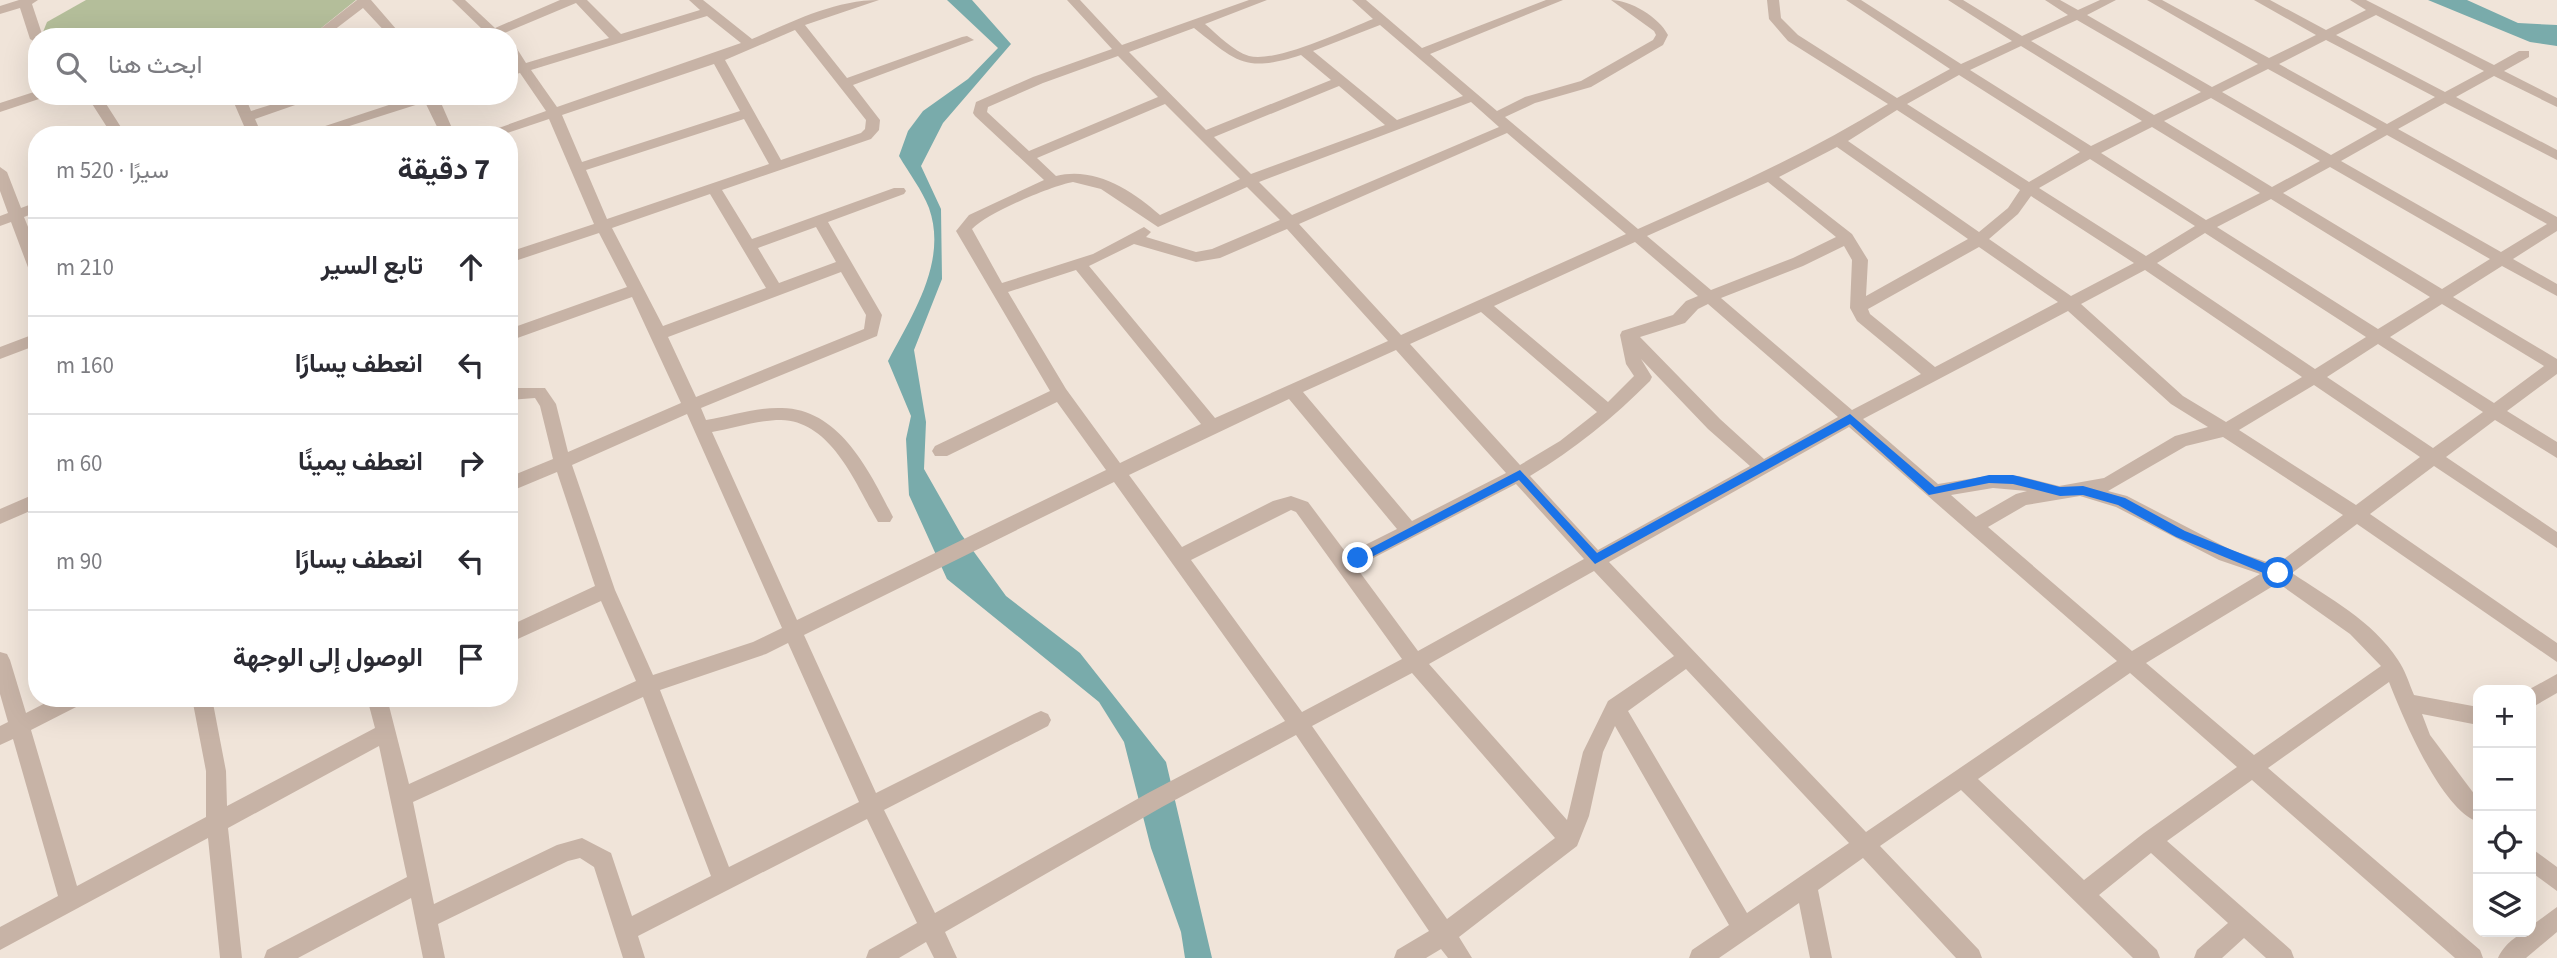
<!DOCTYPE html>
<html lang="ar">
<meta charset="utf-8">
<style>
:root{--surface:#fff;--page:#f7f7f7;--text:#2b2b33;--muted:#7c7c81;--line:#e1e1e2}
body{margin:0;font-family:"Source Sans 3",Vazirmatn,sans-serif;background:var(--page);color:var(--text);direction:rtl}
.controls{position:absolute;right:21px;bottom:21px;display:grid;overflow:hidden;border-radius:14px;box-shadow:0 7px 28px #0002}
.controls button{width:63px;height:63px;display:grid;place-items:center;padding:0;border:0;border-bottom:2px solid var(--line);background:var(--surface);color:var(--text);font:35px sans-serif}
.stop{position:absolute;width:21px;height:21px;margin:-16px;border:5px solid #1a73e8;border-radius:50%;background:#fff}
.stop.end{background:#1a73e8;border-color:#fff;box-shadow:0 2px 7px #0008}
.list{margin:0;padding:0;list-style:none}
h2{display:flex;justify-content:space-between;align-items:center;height:91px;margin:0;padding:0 28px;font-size:30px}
h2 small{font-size:23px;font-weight:400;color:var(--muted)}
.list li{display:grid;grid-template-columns:46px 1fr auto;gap:21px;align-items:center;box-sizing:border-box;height:98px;padding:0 28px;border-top:2px solid var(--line)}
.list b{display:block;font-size:26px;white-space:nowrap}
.list em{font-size:23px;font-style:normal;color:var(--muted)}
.icon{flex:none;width:38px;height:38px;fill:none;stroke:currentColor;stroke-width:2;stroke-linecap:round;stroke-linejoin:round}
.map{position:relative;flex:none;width:2557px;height:958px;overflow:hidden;direction:ltr}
.search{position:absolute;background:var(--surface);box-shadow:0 7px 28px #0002;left:28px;top:28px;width:490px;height:77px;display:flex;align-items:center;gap:18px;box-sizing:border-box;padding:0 24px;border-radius:28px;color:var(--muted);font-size:26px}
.panel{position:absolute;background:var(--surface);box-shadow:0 7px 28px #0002;left:28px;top:126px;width:490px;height:581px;border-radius:28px;direction:rtl}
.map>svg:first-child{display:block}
.green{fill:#b4be9a}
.water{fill:#79abab}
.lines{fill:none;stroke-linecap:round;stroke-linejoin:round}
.minor{fill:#c7b3a6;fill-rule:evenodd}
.route{fill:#1a73e8}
</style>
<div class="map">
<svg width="2557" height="958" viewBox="0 0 2557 958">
<rect width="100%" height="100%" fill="#f0e4d9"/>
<!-- green -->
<path class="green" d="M86,0H356L320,29L306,37H41L47,22Z"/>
<!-- water -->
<path class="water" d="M947,0H972L1011,44L943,123L921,166L941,209L942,279L914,350L926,422L924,469L961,534L1006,596L1080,653L1166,762L1212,958H1185L1181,932L1151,848L1124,742L1099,702L947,579L909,495L906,439L911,416L888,361C912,315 948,262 929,208C922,190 909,173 899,156L908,131L923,111L968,79L998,48Z
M2428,0H2467L2518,23L2557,25V46L2530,42Z"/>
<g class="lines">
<!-- minor -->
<path class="minor" d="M19,0H38L32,4L43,37H37V43L30,39L20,8L0,14V6Z
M357,0H371L403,37H390L363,8L325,37H310Z
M452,0H465L495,28L560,0H587L621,34L700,10L689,0H703L752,39C792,22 834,0 879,0L805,25L847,78L962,37L967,36L974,40L853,85L880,120L879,130L871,139L722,190L752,239L894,188H904L906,191L904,194L828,222L882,315L877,336L701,408L706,420C731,416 757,407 782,408C840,409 870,472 893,517L890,522H878C856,485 832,421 781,420C758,420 734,428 712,432L797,620L1106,470L1057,402L947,456H935L932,451L935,446L1050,391L956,231L969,215L1044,180L975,116L973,113L976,102L1033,77L1112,49L1067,0H1080L1122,45L1249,0H1267L1205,24C1218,35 1233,51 1249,56C1277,63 1345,30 1373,19L1352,0H1366L1422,48L1546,0H1563L1430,54L1497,111L1525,97L1581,81L1653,40L1656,35L1654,31L1611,0C1630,0 1659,17 1668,35L1663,45L1591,87L1535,103L1505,117L1638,229C1724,191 1808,153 1888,104L1788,41L1769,19L1767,0H1779L1781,18L1798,35L1897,98L1950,69L1846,0H1861L1961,64L2012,41L1948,0H1963L2022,36L2068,15L2045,0H2060L2078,10L2100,0H2116L2087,15L2212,87L2258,64L2147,0H2162L2269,58L2316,35L2254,0H2270L2326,30L2366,10L2350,0H2366L2494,65L2519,51H2529V57L2504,71L2557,98V107L2494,76L2456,97L2557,150V160L2445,103L2398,129L2557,217V231L2513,259L2557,284V296L2502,266L2453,297L2557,359V374L2507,411L2557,442V458L2495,420L2446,457L2557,532V548L2434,466L2370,514L2557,643V662L2357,524L2292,573C2329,598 2373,621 2398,660C2405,670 2409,683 2414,695L2478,707V725L2422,714L2430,735L2478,799V822C2441,809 2403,718 2389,682L2268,768L2480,950L2483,958H2455L2252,780L2167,841L2291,950L2294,958H2266L2244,938L2222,958H2194L2197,950L2228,923L2151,853L2099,895L2157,950L2160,958H2133L1961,790L1880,846L1979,950L1982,958H1956L1863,858L1818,890L1832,958H1810L1799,903L1719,958H1689L1692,950L1729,925L1615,726L1603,752L1589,816L1577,846L1459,937L1472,958H1448L1441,949L1426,958H1394L1397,950L1429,931L1296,735L1162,807L945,932L957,958H934L926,942L899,958H866L869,950L917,923L867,819L638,936L645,958H623L594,867L580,858L568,861L438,924L445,958H423L411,898L298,958H264L267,950L407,877L379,746L228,828L242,958H220L208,838L0,950V927L58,896L13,739L0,745V726L8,722L0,694V652L7,654L10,660L26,713L55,698H85L82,704L31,730L77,886L206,817V771L192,698H212L226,771L227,806L375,728L367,698H387L409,784L636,681L601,601L509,643V626L595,586L557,472L509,492V477L553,459L540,406L535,398L509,400V388H545L556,404L568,452L681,403L632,297L509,341V329L627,287L599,233L509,263V252L594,224L549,119L501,135H479L546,111L520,73L509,76V68L515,66L509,57V43L514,44L526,63L609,38L576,3L502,34L504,37H478L485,32ZM2376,15L2484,71L2445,92L2336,35ZM707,16L741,43L557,107L531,70ZM2077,20L2201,92L2154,115L2031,41ZM1380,25L1463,96L1397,120L1313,51ZM1194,28C1237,62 1245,73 1301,55L1331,80L1206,130L1129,52ZM795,30L866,120L865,129L861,133L781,160L725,60ZM2326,40L2435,97L2387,124L2279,64ZM2021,46L2142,121L2091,146L1970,70ZM1118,56L1158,97L1029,151L987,112L988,107L1043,83ZM714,64L740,111L582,162L562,115ZM2268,69L2377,129L2331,155L2222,92ZM1959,75L2080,152L2029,182L1907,104ZM1339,86L1385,125L1251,174L1214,137ZM2211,98L2320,161L2272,187L2164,121ZM1471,102L1499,127L1292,215L1259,182ZM1165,104L1240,179L1160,215C1132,190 1094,166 1056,176L1037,158ZM1897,110L2020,190L2008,208L1979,232L1848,141ZM744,119L769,164L607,219L586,170ZM2152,127L2260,193L2206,220L2101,153ZM1507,133L1626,234L1401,335L1299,224ZM2387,135L2547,224L2501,252L2341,161ZM1837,147L1968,239L1866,296L1868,260L1852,234L1779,177ZM2090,159L2195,226L2146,256L2039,188ZM2330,167L2490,259L2442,289L2283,193ZM1073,182L1101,189L1158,227L1247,187L1280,220L1212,249L1196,252L1146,237L1151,232L1144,227L1093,254L1002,283L972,229C987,213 1051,186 1073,182ZM1768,182L1836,237L1793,258L1711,290L1647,236ZM710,194L766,288L663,326L612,228ZM2031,196L2134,263L2071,296L1989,239L2018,214ZM2271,199L2430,297L2378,329L2217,227ZM816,227L836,262L779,283L758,248ZM1287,229L1388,341L1215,418L1089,266L1134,244L1196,262L1220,258ZM2205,233L2366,337L2315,369L2157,263ZM1635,242L1698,296L1686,301L1673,315L1622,331L1620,335L1626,364L1634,376L1608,402L1494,306ZM1844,246L1852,260L1850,308L1857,321L1921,374L1852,410L1721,298L1803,266ZM1979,247L2058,302L1935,367L1870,314L1868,309ZM1076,270L1201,424L1120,463L1066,389L1008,292ZM2145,270L2302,377L2226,422L2183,396L2081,304ZM841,272L866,315L864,329L696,397L668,337ZM1708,304L1838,417L1764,459L1720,419L1640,337L1685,323L1698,309ZM2442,304L2544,366L2494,403L2390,337ZM2068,311L2171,404L2208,427L2175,436L2104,478L2059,486L2019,476L1993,475L1938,484L1863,419ZM1481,312L1597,412L1560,441L1520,465L1410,344ZM2378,344L2483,412L2433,448L2327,377ZM1396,350L1506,473L1412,521L1303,392ZM1641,359L1708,429L1750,466L1598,550L1530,476C1575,449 1613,418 1650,381L1652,377ZM2314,385L2420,457L2356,505L2239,430ZM1289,399L1397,529L1347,554L1308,502L1291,496L1273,501L1182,547L1129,475ZM687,414L782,628L753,642L653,675L615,590L572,465ZM1849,427L2117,661L1866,832L1609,562ZM2223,437L2343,515L2276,565L2231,550L2127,496L2108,491L2186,446ZM1114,482L1285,721L1148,793L935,913L884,810L1048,726L1051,720L1048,714L1041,711L1034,714L876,793L804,635ZM1516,484L1584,559L1418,651L1356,567ZM1993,488L2027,491L2016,494L1976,517L1951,495ZM2080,496L2116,507L2219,560L2260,574L2132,651L1988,527L2026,505ZM1291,510L1296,512L1402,659L1302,712L1191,560ZM1594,571L1674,656L1608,701L1583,752L1567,820L1429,664ZM2278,583L2350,634L2381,666L2254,755L2146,663ZM788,643L859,802L729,867L660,690L766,654ZM1686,669L1849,843L1747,913L1628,711ZM1412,673L1555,838L1447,919L1312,726ZM2130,673L2237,767L2144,833L2084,880L1978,779ZM643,697L711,876L632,916L611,853L582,838L557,845L434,904L413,802Z
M37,91V96L42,98L0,112V103Z
M87,96H101L126,135H112Z
M231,96H245L251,111L299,96H321L255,119L262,135H227L244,126Z
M416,96H438L455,135H441L425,102L321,135H298Z
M0,167L7,172L21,208L37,202V212L24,217L37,249V275L29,270L11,222L0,226V216L8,213L0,191Z
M37,333V345L0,359V347Z
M37,493V508L0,524V509Z
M2557,674V693L2531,708V690H2528Z
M2531,848L2557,867V891L2531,872Z
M2557,907V932L2526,958H2498C2503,946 2518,932 2531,932V926Z"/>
</g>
<!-- route -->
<path class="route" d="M1850,414L1935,487L1989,475H2013L2060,487L2083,486L2125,498L2185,531L2282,570L2284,573L2278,578L2273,577L2176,537L2118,505L2083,495L2060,496L2013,484L1989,483L1929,495L1850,424L1595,564L1519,480L1362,562H1353L1352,558L1520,470L1597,553Z"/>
</svg>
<div class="controls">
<button>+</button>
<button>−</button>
<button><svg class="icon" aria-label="locate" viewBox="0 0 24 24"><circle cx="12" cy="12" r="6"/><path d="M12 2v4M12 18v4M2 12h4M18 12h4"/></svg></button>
<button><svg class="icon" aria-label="layers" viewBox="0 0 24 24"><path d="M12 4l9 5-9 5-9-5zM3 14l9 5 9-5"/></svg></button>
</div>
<div class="stop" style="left:2278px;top:573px"></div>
<div class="stop end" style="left:1358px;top:558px"></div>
<div class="search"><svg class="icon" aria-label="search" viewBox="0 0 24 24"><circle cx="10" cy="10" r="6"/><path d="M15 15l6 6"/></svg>ابحث هنا</div>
<section class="panel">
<h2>7 دقيقة<small>سيرًا · 520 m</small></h2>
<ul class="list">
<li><svg class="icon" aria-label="ahead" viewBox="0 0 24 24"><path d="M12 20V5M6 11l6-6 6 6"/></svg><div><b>تابع السير</b></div><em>210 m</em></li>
<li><svg class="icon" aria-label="left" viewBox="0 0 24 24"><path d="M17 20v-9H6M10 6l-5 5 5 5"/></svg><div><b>انعطف يسارًا</b></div><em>160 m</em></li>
<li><svg class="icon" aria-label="right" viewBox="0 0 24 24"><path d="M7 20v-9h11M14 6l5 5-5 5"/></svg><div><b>انعطف يمينًا</b></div><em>60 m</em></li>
<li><svg class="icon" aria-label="left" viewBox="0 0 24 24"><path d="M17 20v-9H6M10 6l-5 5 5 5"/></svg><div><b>انعطف يسارًا</b></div><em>90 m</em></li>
<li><svg class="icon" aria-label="arrive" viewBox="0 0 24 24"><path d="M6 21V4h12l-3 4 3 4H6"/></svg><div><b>الوصول إلى الوجهة</b></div></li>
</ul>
</section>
</div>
